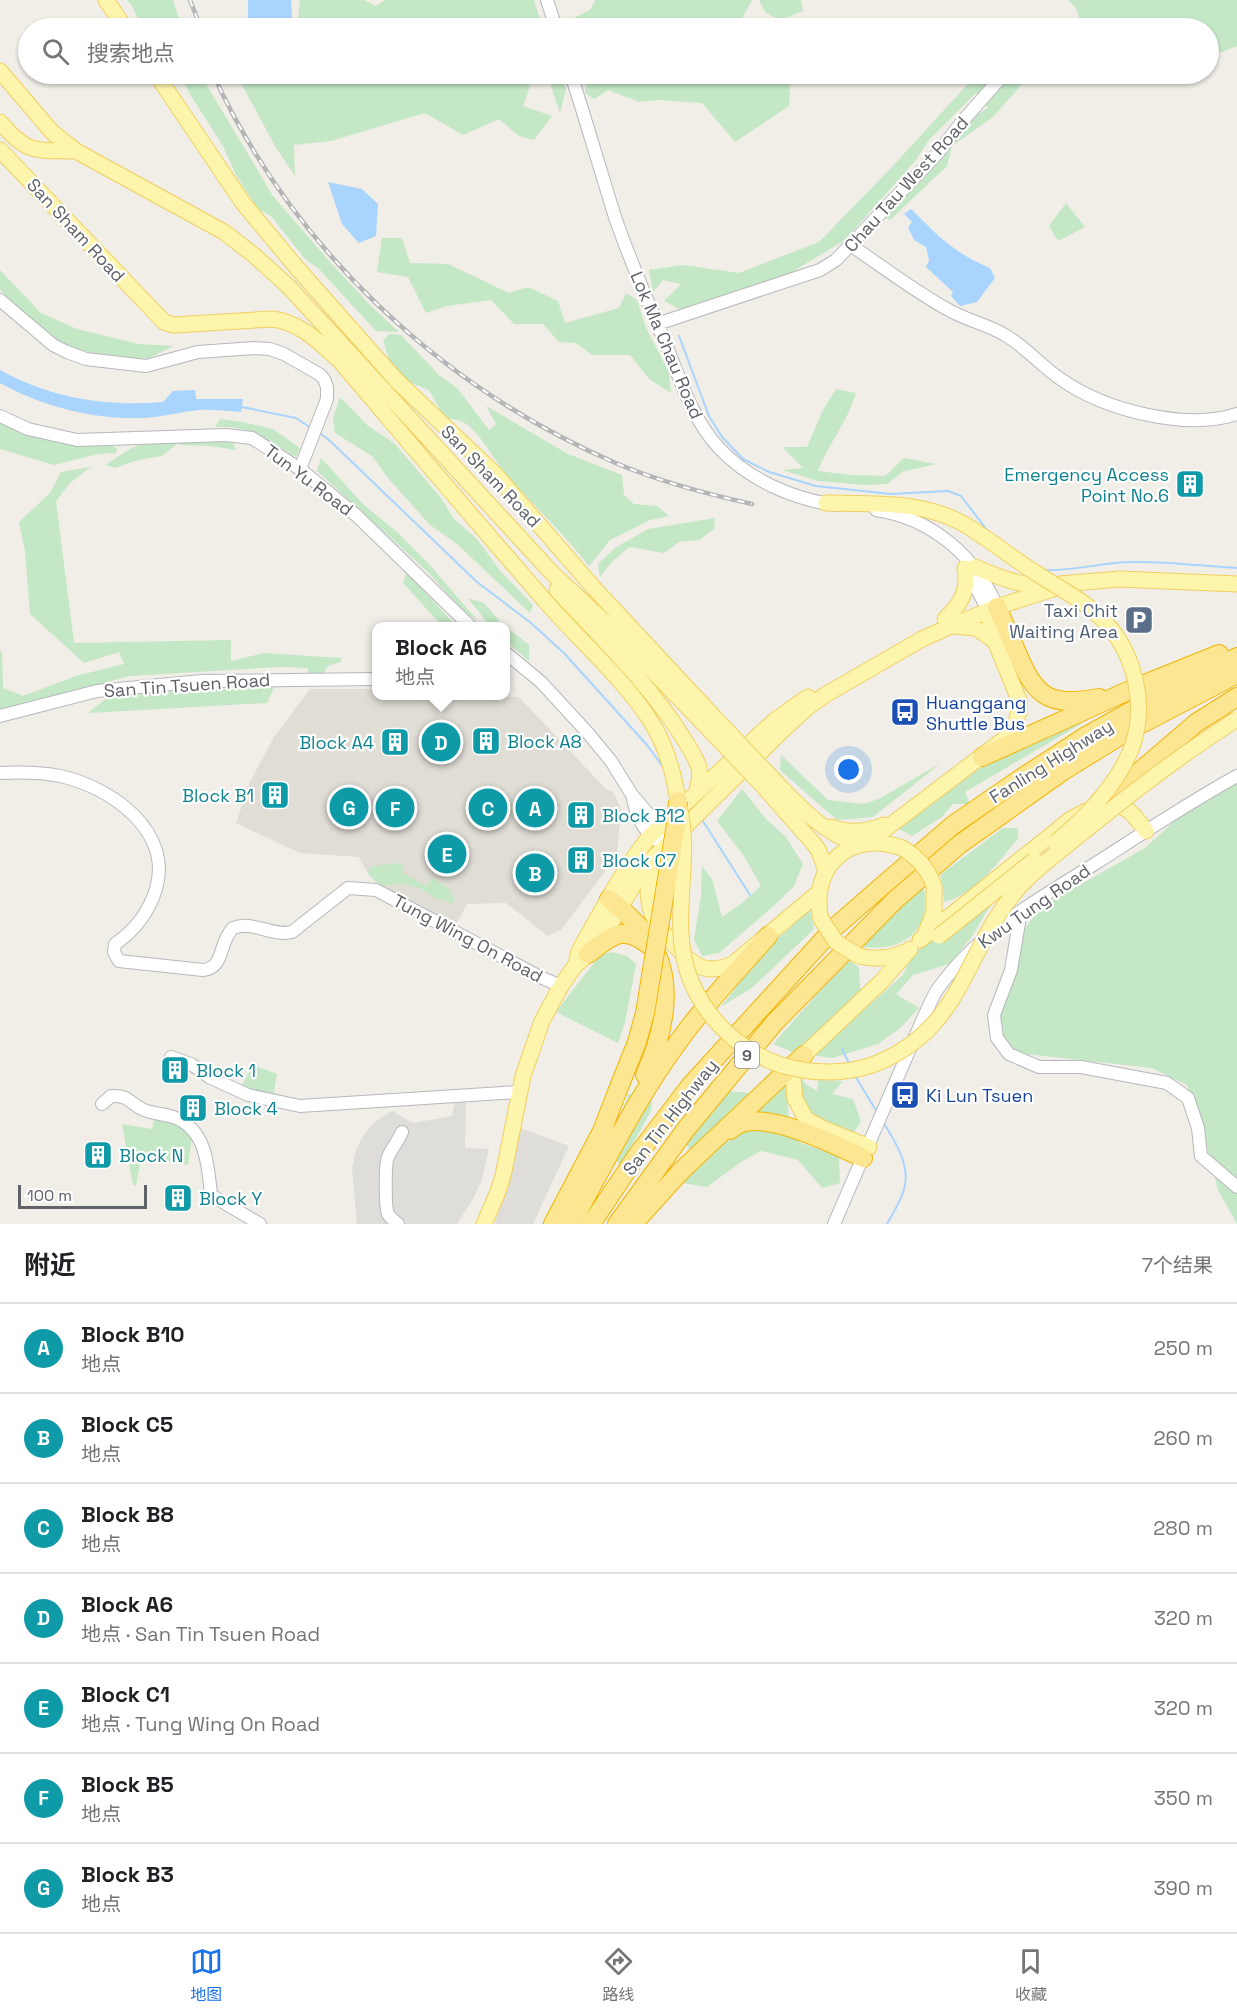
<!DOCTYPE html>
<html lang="zh">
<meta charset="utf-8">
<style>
:root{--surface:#fff;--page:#f2f2f2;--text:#202124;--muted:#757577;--line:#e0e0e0;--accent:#1a73e8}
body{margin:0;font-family:"Space Grotesk","Noto Sans SC",sans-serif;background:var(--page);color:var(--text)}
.scale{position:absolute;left:18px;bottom:15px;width:129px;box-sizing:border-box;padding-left:6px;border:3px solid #5e6167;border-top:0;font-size:16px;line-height:21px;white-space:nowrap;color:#5e6167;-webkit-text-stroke:4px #fff;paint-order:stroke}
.you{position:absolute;left:849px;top:770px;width:21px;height:21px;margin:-15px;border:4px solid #fff;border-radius:50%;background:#1a73e8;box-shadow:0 0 0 9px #1a73e833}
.badge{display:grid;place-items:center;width:39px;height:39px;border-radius:50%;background:var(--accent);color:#fff;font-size:20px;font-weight:700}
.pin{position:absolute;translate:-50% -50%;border:3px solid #fff;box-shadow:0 2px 6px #0006}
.popup{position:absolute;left:372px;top:622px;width:138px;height:78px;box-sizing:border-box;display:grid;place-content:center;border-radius:12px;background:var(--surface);filter:drop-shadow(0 2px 4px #0005);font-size:20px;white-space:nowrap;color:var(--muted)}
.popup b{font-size:22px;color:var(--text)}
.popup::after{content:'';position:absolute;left:50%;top:100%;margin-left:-12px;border:12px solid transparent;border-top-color:var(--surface)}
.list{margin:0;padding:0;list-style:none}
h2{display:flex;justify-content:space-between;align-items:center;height:78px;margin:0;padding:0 24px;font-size:26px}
h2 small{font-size:20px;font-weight:400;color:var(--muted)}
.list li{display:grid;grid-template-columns:39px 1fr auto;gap:18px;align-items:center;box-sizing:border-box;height:90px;padding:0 24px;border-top:2px solid var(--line)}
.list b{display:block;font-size:22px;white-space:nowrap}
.list p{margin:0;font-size:20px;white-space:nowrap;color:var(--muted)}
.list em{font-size:20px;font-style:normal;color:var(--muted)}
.icon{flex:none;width:33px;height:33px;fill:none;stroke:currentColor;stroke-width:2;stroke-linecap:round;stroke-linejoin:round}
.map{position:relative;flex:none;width:1237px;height:1224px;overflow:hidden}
.search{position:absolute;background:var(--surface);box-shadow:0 2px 4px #0004;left:18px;right:18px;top:18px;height:66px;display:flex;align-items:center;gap:15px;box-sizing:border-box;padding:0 21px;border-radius:33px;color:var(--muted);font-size:22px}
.sheet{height:708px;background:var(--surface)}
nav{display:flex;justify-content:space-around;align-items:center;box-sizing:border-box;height:84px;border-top:2px solid var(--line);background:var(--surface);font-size:16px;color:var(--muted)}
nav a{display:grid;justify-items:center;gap:3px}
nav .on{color:var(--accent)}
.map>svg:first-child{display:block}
.industrial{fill:#dfddd9}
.education{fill:#e0ddd5}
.green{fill:#c4e7c5}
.water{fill:#a8d4fe}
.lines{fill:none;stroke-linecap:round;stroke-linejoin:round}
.stream{stroke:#a8d4fe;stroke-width:2}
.minor-casing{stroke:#b7b8bd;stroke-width:14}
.major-casing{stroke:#f0cf5f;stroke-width:17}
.highway-casing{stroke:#f4b502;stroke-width:20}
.minor{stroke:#fff;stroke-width:12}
.major{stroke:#fef5ad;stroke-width:15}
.highway{stroke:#fce692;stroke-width:18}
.rail-casing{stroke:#b5b5b7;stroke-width:4.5}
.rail{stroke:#fff;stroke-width:2;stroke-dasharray:7;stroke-linecap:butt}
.major-bridge-casing{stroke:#f0cf5f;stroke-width:17;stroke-linecap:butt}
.highway-bridge-casing{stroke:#f4b502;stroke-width:20;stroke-linecap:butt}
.major-bridge{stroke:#fef5ad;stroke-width:15}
.highway-bridge{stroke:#fce692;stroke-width:18}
.labels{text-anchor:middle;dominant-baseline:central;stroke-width:4.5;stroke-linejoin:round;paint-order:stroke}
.shield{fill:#fff;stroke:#8e9095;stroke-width:1.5}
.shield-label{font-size:16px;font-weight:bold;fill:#5e6167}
.street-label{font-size:18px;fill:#5e6167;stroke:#fff}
.culture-label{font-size:18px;fill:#0d838f;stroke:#fff;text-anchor:start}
.service-label{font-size:18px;fill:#4e5e75;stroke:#fff;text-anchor:end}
.transit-label{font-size:18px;fill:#164399;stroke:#fff;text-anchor:start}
</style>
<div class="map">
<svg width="1237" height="1224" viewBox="0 0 1237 1224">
<rect width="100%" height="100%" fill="#f0eee7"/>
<!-- industrial -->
<path class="industrial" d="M456,1098L466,1099L465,1148L489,1149L481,1182L474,1197L457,1224H357L352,1168L356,1150L364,1134L376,1121L392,1111L413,1123L452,1116Z
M520,1128L569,1146L533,1224H497L495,1223L503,1200Z"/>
<!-- education -->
<path class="education" d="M310,689H376V696L519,697L605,788L613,792L621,808L617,855L561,930L548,936L506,903L467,904L455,926L380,886L368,874L359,857L300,853L236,823L249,784L274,737Z"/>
<!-- green -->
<path class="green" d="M127,0H173L182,28H142L132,6Z
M300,0H364L376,6L385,0H534L543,28H297Z
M595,0H752L737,28H567L568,21L590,10Z
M759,0H801L803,11L779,20L765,12Z
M1068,0H1237V46L1222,52L1209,53L1208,28H1083L1076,8Z
M179,74H200L273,196L330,262L370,305L399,332L376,331L319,269L305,259L271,216L258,209L237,177L223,146L191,96Z
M238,74H538H534L523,106L552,116L534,140L519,136L499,119L463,135L425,113L331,141L294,145L295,176L275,146L241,83Z
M547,74H560L566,89L560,113Z
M583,74H791L789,106L735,142L702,103L658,100L639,102L608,90L594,99L585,93L588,76Z
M977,74H1031L993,117L952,146L947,166L890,220L881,215L944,135L988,108L976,93L928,141L916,160L845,240L767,287L681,310L664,301L681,284L663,280L653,292L649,270L683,265L739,273L819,242L891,168Z
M1066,203L1085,227L1058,241L1049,226Z
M382,238H402L410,263L448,264L509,293L528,287L558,301L565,323L619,308L626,293L637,300L646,328L669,372L671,393L649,379L630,355H592L576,343L559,342L543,324H514L491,300L447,306L426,313L408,277L377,272Z
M0,270L41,313L77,329L139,344L174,346L149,358L120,359L66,347L16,310L0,289Z
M390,334L401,335L439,375L457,388L489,430L496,424L486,406L568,454L622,475L624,495L634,504L657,506L669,516L650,520L610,540L589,566C563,532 530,503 502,469C492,456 478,430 463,422C459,420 451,419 445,418L429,390L404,380L390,363L383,340Z
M836,389L856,393C848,421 828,444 818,471L850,475L885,476L904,458L936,464L902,472L887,484L865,485L818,481L782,470L803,468L782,447H807L823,410Z
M340,397L368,426L394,443L441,498L454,519L478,540L500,571L533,605L530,613L457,544L430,525L388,478L372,456L335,433L333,418Z
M0,413L9,425L60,432L97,434L117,449L116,453L98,454L54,465L0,449Z
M220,419L243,422L273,429L300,448L296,457C269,441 248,424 215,427Z
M150,440L233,442L236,450L209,446L181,445L179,442L162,456L138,460L115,468L105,465L130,449Z
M321,458L364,505L397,532L428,563L478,621L464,612L428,572L317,471Z
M91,467L70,483L56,501L74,643L231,640V661L264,653L342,658L341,662L328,666L316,684L306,686L308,668L281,667L130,676L0,710V651L2,652L3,688L23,696L76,676L124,664L119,652L84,663L30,614L25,551L19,522L50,493L61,472Z
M715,518L714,529L699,540L679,542L664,553L629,547L611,563L600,577L598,564L615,548L648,529Z
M407,572L456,626H442L403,583Z
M468,598L484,603L501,623L529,645V661L506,641V626H490Z
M265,676L274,687L267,703L88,713L108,697L177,691L255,688Z
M1072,708L1081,724L965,792L970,804H953L942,817L912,836L899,829L977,769Z
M781,755L828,800L863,804L879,799L941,763L873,817L837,820L780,770Z
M1237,779V1224L1218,1190L1199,1116L1187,1085L1152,1068L1017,1053L998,1042L999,996L1014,945L1039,908L1145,848L1177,819Z
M742,789L766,819L786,837L803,864L794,886L777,903L719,953L702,956L694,939L701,896L702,866L712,879L722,917L741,904L761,886L744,856L717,821Z
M1003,828H1018V838C998,863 976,894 944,902L941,874Z
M393,863L404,865L401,872L427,886L431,878L448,888L455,899L452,904L444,900H440C417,888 412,880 385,886L375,881L368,873L371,867Z
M923,886C934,931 901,954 859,946Z
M1002,893L987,911L971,938L949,964L913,975L896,994L919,1008L899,1029L878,1044L832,1058L795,1053L773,1044L848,959L859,968L860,987L873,1002L903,975L912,956L936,933Z
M810,910L814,929L753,987L721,1007L749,970L774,942Z
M611,952L627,956L636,964L625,1022L618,1043L556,1012L600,955Z
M253,1065L277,1074L273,1096L241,1087Z
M774,1069L800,1077L807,1085L817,1091L819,1080L843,1081L832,1094L853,1099L861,1121L852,1135L787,1104L792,1135L801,1143L839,1156L840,1183L822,1188L798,1160L761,1151L741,1162L707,1187L683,1183L691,1151L686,1144L696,1125L725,1091L750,1093L765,1102L764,1078Z
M629,1094L652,1101L651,1111L621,1165L604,1151Z
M154,1120C170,1121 182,1125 192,1137L188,1165L141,1157L136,1186L133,1185L122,1124L152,1129Z"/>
<!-- water -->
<path class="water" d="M248,0H291L292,16L290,28H248Z
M328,182L362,189L378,204L376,236L359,243L342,224Z
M911,209C938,236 954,253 990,268L995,278L977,302L960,306L951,296L953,292L926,267L929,260L926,247L914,240L908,227L912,222L904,214Z
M0,370C51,398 105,407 163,402L173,391L195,390L196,399H243L241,412C227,411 212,409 199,410C179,412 159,418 139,418C91,419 41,406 0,383Z"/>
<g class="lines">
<!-- stream -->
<path class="stream" d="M679,336L709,416L722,437L743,459L769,472L816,486L891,494L948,491L961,496L987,530
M242,407L296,418L311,428
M318,432L328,439L477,582L531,623L564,653L647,745L664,768
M1043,570C1072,572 1102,562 1131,562C1166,561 1202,566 1237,568
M701,818L750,895
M842,1049L850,1065
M855,1076L877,1112
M883,1122C895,1141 911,1166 904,1189C901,1201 893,1213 887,1224"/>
<!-- minor casing -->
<g class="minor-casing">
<path id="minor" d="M547,0L556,28
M571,74C586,121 600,169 615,217C630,261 649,304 667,347C681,382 693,420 719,448C748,479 792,499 835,505
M852,246C883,267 914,291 947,309C965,320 987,324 1005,335C1026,347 1042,367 1062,380C1105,410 1186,431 1237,414
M0,300L53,345L67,352L86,359L146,366L198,352L254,348L270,349L284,354L319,374L324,379L327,387V399L300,469
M657,324L820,270L836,260L937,154L961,123L996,83L1006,74
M0,416L28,429L77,440L226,435L252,438L300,469L357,516L470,626
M876,510C931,518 976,556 997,607
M966,569L988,610
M506,653L541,682L587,732L611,761L632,795L665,833
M0,716L97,691L202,681L376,679
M0,773C20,772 40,772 60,776C111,787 173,831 156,889C149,912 134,931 115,944L114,952L119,961L203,970C225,968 218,943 233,928C253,920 272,937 292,932L348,888L376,890L540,977L561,986
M633,799C637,819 647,839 667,845
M1021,911L1011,970L994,1015L997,1038L1009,1054L1039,1067H1081L1167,1083L1188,1098L1198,1128L1201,1156L1237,1187
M171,1057L191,1064L209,1077L248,1095L300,1106L519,1092
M102,1104L111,1096C131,1095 129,1104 144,1110C154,1114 166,1114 176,1118C207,1131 208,1167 211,1195L260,1224
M398,1224C395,1221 390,1218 388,1214C385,1208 385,1163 388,1157C392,1148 398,1141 402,1132
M834,1224L925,1014C930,1005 933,994 940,986C980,930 1044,896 1101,860C1146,831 1190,802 1237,776"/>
</g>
<!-- major casing -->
<g class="major-casing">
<path id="major" d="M106,0L125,28
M0,71L52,132L76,151L224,232L255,256L288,286L552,573L609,626L704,724
M156,74L243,203L297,268L397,381L496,475L593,587L715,718
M0,122C28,155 36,150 76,151
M0,150L164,322L174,325L272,319C300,322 319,342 339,360C408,441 477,523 547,603C580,641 622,677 650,720C665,743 674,774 678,801
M826,503C878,504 931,500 975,531
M975,567C998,577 1021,586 1046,586
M1060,584L1120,579L1237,584
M557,590C600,637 648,682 682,736C688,746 696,757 699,768C701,776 699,783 697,791
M945,619C961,604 969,591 965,568
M954,626L976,628L995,641
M771,777C796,803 824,836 861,844
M762,785L814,844L819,851L826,871
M1108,804C1127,803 1136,818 1146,831
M831,827C849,834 867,832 884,825
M867,843L1003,740L1015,726L1019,711V700L995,641L988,610
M654,860C651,874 646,886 649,901C651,918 660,929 671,941C690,963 704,978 734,963L818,893
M821,919C809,866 851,829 902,848
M926,932L934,912V886
M920,940L1071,819L1086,811
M859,956C876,960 891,959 907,951
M577,959L579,951C601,912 622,871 650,836L774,721L808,697
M869,1147L824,1129L806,1119L795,1099L793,1078L804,1055L882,981L910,949
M484,1224L497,1194L503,1176L523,1076L542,1021L561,986L574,967L588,954L611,923L645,866L783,730L808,707L825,695L922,639L949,627L997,607L1071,583"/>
</g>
<!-- highway casing -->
<g class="highway-casing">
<path id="highway" d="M997,607C1004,623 1011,639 1018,655C1037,700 1051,706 1099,698
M982,757L1132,689L1219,654
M1100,801L1139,772L1196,723L1237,697
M609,899C626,913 646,930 655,950C674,990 662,1037 645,1075
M588,954C612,936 622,924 649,945
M730,1130C734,1127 738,1124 742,1123C771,1113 836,1145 863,1158
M553,1224L602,1131L617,1092
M571,1224C606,1161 638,1095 681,1038C707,1002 739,969 768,936
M591,1224L636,1157L690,1086L834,928L881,887L953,825L1023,777L1086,736L1156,697L1237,657
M617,1224L686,1129L775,1022L895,900L960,844L1063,771L1126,732L1237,674
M633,1224L682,1170L804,1055"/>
</g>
<!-- minor -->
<use href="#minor" class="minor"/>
<!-- major -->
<use href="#major" class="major"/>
<!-- highway -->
<use href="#highway" class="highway"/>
<!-- rail casing -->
<g class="rail-casing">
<path id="rail" d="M190,0L201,28
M213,74C293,249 441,388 618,464C661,482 707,494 752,504"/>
</g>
<!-- rail -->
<use href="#rail" class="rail"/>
<!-- major-bridge casing -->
<g class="major-bridge-casing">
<path id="major-bridge" d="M975,531C996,545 1017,561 1039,575C1062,590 1087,602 1106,623C1135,655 1147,705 1132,747C1118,784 1085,818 1055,843
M715,718L771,777
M704,724L762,785
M680,810C692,866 668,925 691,981C707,1020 740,1051 781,1065C811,1074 845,1075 875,1064C970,1026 963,942 1027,879C1049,858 1074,840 1097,821C1143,784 1188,750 1237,719
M902,848C918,857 928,869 934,886
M821,919L836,942L859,956
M939,936L1034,860"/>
</g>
<!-- highway-bridge casing -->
<g class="highway-bridge-casing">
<path id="highway-bridge" d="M617,1092L637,1042L645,1013L676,824L678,801"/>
</g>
<!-- major-bridge -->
<use href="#major-bridge" class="major-bridge"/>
<!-- highway-bridge -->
<use href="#highway-bridge" class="highway-bridge"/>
</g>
<!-- icons -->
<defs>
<g id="building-square" transform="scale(1.5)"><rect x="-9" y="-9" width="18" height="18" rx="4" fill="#0f9aa8" stroke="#fff"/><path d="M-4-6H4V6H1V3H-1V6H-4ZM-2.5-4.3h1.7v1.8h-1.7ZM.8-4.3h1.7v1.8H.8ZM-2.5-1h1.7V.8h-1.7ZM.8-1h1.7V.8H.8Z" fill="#fff"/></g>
<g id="parking-square" transform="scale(1.5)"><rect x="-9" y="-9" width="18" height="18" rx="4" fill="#5c6f8a" stroke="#fff"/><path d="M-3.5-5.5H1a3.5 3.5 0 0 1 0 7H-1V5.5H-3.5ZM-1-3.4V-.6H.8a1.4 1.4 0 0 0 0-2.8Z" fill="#fff"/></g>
<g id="bus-square" transform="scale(1.5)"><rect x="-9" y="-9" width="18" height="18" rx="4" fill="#1a4fb4" stroke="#fff"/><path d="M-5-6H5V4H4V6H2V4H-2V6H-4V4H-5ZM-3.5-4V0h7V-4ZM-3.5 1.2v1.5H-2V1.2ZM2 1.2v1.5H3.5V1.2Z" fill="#fff"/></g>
</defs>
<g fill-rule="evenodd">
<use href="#building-square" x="1190" y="484"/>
<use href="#parking-square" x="1139" y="620"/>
<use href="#bus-square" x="905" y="712"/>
<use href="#building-square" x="486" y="741"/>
<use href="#building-square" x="395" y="742"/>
<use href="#building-square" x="275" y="795"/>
<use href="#building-square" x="581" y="815"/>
<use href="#building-square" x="581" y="860"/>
<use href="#building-square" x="175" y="1070"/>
<use href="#bus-square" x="905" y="1095"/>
<use href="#building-square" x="193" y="1108"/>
<use href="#building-square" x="98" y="1155"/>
<use href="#building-square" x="178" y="1198"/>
</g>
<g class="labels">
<!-- shield labels -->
<rect class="shield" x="735" y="1042" width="24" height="26" rx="4.5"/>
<g class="shield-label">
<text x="747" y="1055">9</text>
</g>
<!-- street labels -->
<g class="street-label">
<text transform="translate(906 184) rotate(-48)">Chau Tau West Road</text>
<text transform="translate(76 230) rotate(47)">San Sham Road</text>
<text transform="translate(667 345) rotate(67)">Lok Ma Chau Road</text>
<text transform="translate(491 476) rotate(46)">San Sham Road</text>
<text transform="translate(309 480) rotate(37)">Tun Yu Road</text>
<text transform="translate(187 685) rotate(-4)">San Tin Tsuen Road</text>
<text transform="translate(1051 761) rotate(-32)">Fanling Highway</text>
<text transform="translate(1034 906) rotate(-35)">Kwu Tung Road</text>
<text transform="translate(468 938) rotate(28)">Tung Wing On Road</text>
<text transform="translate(670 1117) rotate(-52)">San Tin Highway</text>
</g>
<!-- culture labels -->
<g class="culture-label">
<text x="1169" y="474" text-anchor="end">Emergency Access<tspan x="1169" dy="21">Point No.6</tspan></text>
<text x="507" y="741">Block A8</text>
<text x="374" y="742" text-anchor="end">Block A4</text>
<text x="254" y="795" text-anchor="end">Block B1</text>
<text x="602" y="815">Block B12</text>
<text x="602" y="860">Block C7</text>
<text x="196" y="1070">Block 1</text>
<text x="214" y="1108">Block 4</text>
<text x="119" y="1155">Block N</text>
<text x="199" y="1198">Block Y</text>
</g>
<!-- service labels -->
<g class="service-label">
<text x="1118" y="610">Taxi Chit<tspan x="1118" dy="21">Waiting Area</tspan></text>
</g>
<!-- transit labels -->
<g class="transit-label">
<text x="926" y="702">Huanggang<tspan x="926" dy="21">Shuttle Bus</tspan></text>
<text x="926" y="1095">Ki Lun Tsuen</text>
</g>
</g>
</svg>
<div class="scale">100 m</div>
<div class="you"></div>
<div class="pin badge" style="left:535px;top:808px;background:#0f9aa8">A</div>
<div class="pin badge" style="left:535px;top:873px;background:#0f9aa8">B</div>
<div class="pin badge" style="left:488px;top:808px;background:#0f9aa8">C</div>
<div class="pin badge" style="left:441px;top:742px;background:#0f9aa8">D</div>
<div class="popup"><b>Block A6</b>地点</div>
<div class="pin badge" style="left:447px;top:854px;background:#0f9aa8">E</div>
<div class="pin badge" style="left:395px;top:808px;background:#0f9aa8">F</div>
<div class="pin badge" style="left:349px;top:807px;background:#0f9aa8">G</div>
<div class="search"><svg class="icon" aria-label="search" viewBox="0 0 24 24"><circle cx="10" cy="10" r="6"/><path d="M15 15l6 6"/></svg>搜索地点</div>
</div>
<section class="sheet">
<h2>附近<small>7个结果</small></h2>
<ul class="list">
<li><span class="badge" style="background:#0f9aa8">A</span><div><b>Block B10</b><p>地点</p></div><em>250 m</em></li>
<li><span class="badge" style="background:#0f9aa8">B</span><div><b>Block C5</b><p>地点</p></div><em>260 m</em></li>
<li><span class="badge" style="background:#0f9aa8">C</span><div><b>Block B8</b><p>地点</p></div><em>280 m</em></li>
<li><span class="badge" style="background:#0f9aa8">D</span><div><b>Block A6</b><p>地点 · San Tin Tsuen Road</p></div><em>320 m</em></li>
<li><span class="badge" style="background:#0f9aa8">E</span><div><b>Block C1</b><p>地点 · Tung Wing On Road</p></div><em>320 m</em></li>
<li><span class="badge" style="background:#0f9aa8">F</span><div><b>Block B5</b><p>地点</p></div><em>350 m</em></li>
<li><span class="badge" style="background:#0f9aa8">G</span><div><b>Block B3</b><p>地点</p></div><em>390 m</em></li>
</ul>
</section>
<nav>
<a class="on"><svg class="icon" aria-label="map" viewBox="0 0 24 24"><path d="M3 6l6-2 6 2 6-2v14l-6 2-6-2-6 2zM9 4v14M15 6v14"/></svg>地图</a>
<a><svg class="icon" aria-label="directions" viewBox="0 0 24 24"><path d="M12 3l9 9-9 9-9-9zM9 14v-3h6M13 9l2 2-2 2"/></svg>路线</a>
<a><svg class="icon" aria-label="saved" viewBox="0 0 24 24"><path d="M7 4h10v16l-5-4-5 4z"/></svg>收藏</a>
</nav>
